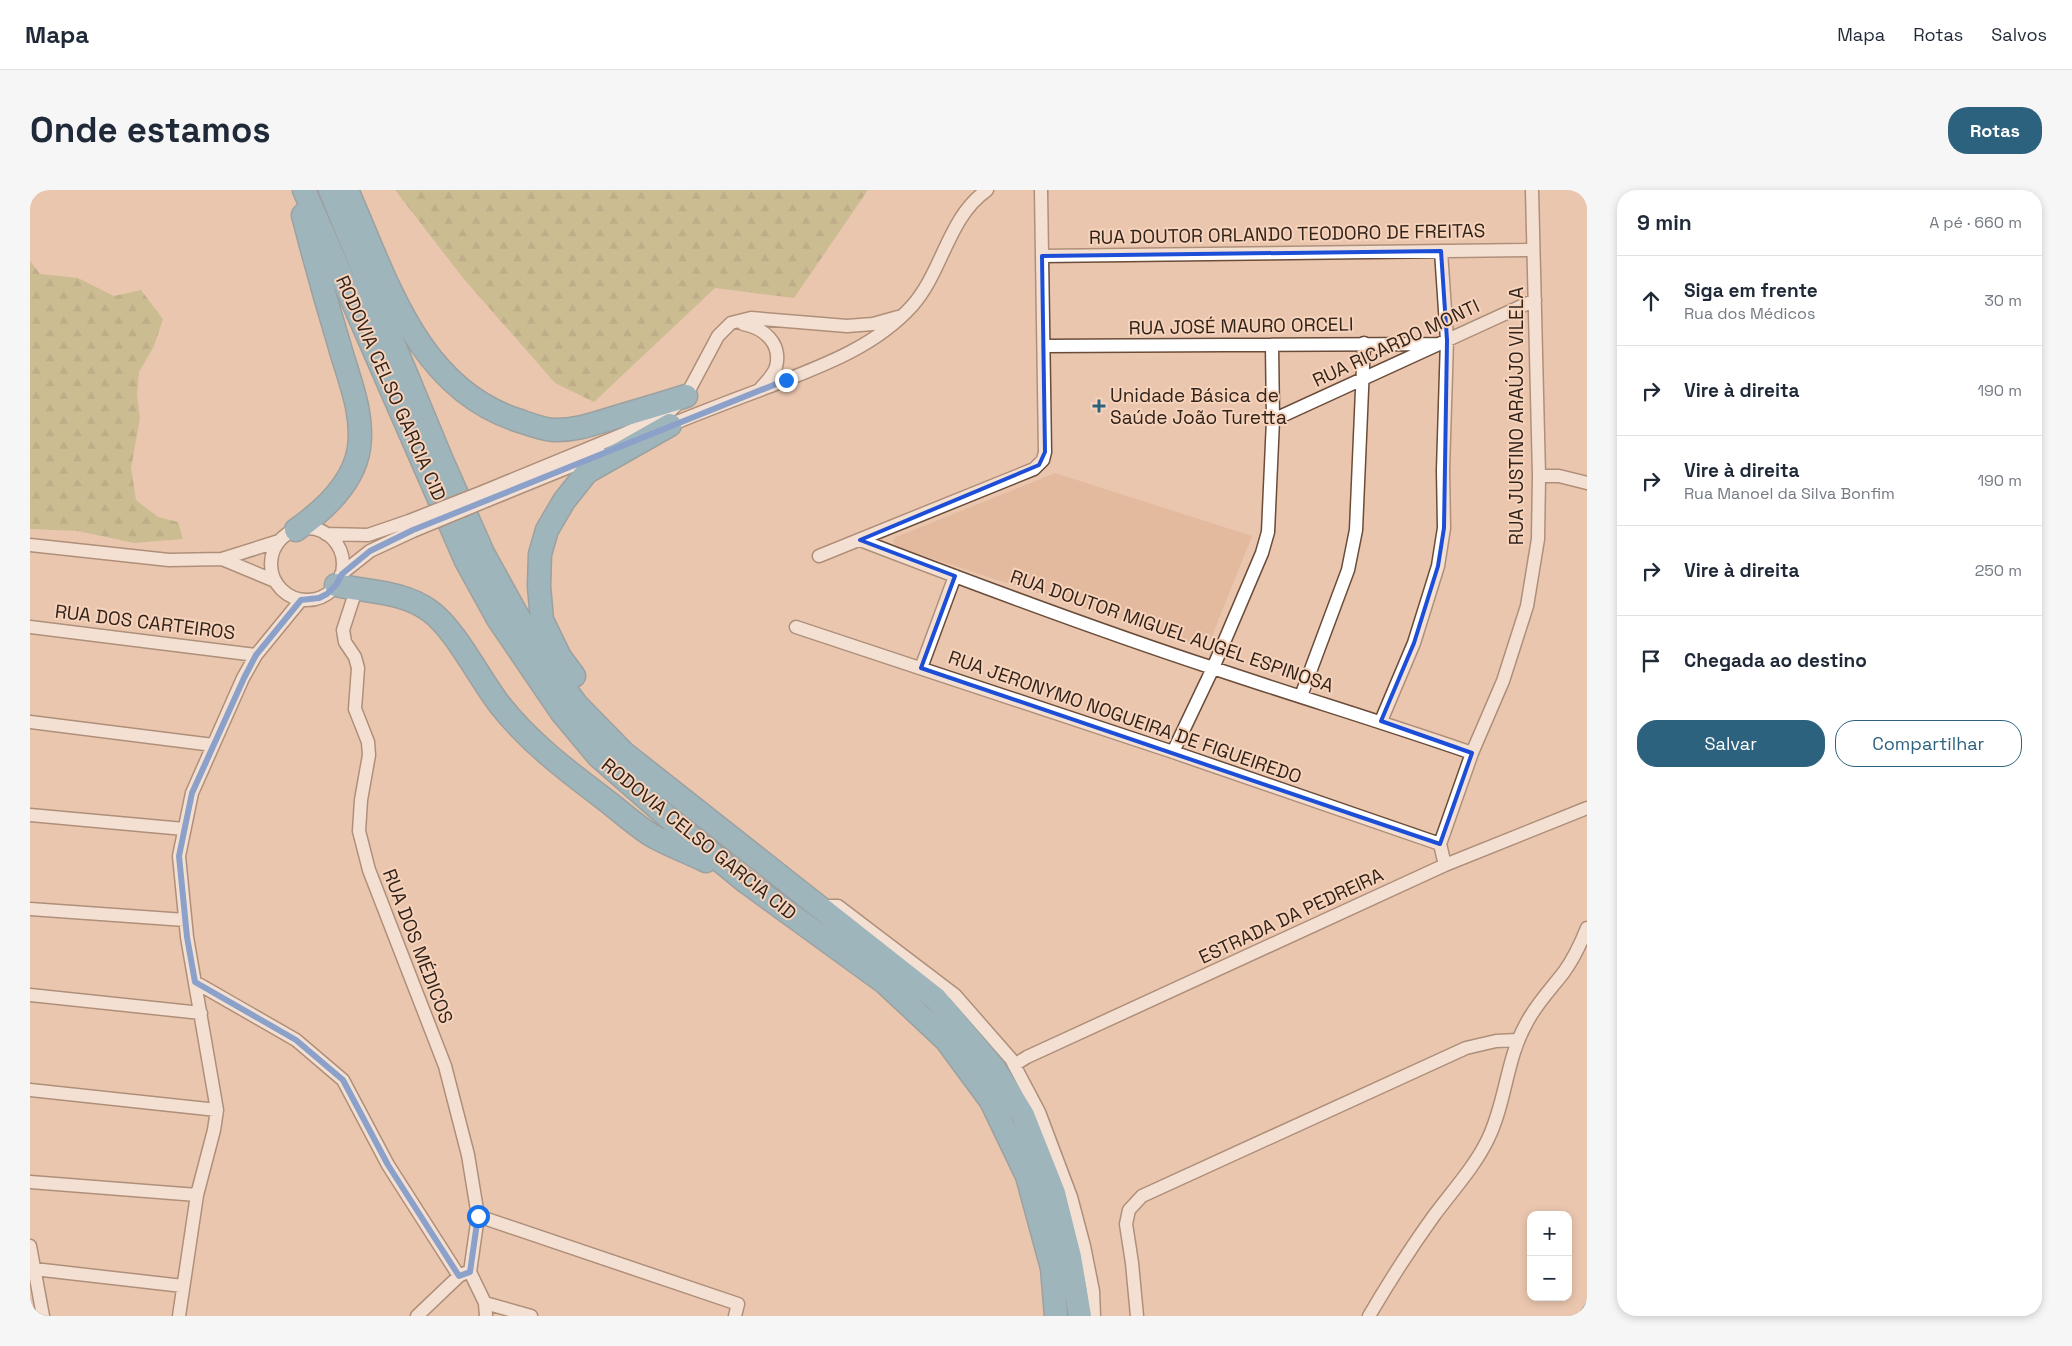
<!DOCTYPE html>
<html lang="pt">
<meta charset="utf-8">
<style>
:root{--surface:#fff;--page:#f6f6f7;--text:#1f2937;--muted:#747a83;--line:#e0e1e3;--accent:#2d627e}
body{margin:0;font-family:"Space Grotesk",sans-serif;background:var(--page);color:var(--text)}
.controls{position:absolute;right:15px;bottom:15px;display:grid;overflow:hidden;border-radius:10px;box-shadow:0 2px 8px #0003}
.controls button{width:45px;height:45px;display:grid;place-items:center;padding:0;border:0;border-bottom:1px solid var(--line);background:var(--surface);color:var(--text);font:25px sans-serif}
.stop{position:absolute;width:15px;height:15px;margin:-11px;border:4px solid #1a73e8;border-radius:50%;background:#fff}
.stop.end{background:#1a73e8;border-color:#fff;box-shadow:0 1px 5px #0008}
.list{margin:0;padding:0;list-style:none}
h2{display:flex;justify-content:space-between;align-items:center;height:65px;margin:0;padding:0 20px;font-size:21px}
h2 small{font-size:16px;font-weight:400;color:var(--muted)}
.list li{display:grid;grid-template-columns:32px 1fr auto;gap:15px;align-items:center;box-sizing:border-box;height:90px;padding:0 20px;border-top:1px solid var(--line)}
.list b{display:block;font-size:19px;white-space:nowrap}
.list p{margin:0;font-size:16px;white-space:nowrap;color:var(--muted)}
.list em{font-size:16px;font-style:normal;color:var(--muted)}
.actions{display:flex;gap:10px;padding:15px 20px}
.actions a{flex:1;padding:11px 0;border:1px solid var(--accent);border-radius:20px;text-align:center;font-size:18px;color:var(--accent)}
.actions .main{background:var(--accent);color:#fff}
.icon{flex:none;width:28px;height:28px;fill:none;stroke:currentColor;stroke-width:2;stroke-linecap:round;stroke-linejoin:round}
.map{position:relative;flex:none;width:1557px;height:1126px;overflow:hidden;border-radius:20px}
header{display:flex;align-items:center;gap:30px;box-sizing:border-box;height:70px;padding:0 25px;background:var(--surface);border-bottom:1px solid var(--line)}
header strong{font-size:24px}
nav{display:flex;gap:28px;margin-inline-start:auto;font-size:18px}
.intro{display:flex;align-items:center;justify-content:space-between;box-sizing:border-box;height:120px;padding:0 30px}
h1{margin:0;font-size:35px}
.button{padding:12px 22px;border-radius:20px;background:var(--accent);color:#fff;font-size:18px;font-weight:700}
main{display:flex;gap:30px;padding:0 30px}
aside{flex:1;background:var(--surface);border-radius:20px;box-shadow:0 2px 8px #0003}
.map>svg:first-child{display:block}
.built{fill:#e4ba9f}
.forest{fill:url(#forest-firs)}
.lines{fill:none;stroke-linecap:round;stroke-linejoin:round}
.stream{stroke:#448f78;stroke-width:4.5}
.street-casing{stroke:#6a4c39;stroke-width:15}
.highway-casing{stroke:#3e748e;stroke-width:25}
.street{stroke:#fff;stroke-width:12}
.highway{stroke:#459fcd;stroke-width:22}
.street-bridge-casing{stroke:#6a4c39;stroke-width:15;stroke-linecap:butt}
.street-bridge{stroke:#fff;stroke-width:12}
.route{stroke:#1a73e8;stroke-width:6}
.marked{fill:none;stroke:#1d4ed8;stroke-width:4;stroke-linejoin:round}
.poi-dot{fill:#2d627e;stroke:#f7d3bc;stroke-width:2}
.labels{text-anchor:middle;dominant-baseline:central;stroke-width:4;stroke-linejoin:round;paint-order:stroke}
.street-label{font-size:19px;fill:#30231a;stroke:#f7d3bc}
.poi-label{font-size:19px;fill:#30231a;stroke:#f7d3bc;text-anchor:start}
</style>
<header>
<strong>Mapa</strong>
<nav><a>Mapa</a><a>Rotas</a><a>Salvos</a></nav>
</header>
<div class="intro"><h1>Onde estamos</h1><a class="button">Rotas</a></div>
<main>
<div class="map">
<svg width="1557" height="1126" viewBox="0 0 1557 1126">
<defs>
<pattern id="forest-firs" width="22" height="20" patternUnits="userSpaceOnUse" patternTransform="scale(1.25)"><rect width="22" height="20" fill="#a8af6f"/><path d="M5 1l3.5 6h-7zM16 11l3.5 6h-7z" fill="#898e5a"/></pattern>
</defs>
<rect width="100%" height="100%" fill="#eac6af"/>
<!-- built -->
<path class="built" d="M1025,283L1222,346L1181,449L1169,455L1157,452L870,358L864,354L863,351L866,347Z"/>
<!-- forest -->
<path class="forest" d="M365,0H838L764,108L685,98L564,212L525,193L433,88Z
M0,71L10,84L48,88L84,106L111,100L133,129L124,156L109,182L107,205L110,228L101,278L106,310L128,327L148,332L153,349L104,353L48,341L0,339Z"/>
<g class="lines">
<!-- stream -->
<path class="stream" d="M1550,1126L1557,1115"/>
<!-- street casing -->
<g class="street-casing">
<path id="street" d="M1012,66L1503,60
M713,134C734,138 752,153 746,177C743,186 735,193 730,199
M1014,156L1409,154
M1243,230L1505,110
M635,237C669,223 703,210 738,197C789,177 844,158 882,116C913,81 918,27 957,0
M1509,286H1529L1557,293
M455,301L596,243L625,230L641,220L656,206L688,146L701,133L721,128L817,136L843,134L868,127
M458,310L571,264
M241 374a36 36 0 1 1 72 0a36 36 0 1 1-72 0Z
M296,344L338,345L379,331
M830,350C947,395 1064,439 1183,478C1269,507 1356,533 1442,563
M0,355L139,370L192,369L249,351
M789,366L1004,279L1013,270L1015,262L1011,0
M192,369L245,391
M311,384L340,361L383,341
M326,400L313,440L315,452L325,467L328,478L325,519L338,552L339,565L331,610L329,641L339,680L415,876L438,965L448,1026L440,1082L455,1113L456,1126
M0,437L226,465
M766,437L1143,562L1410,654
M891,478L925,386
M1271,506L1318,380L1326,340L1334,153
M1351,531L1384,453L1408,376L1414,338L1413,280L1417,150L1411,61
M0,532L183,555
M1143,562L1183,478L1232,363L1238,342L1243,230L1242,155
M0,625L154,639
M1415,675L1410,654L1442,563L1473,491L1497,416L1508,349L1509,286L1502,0
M790,716H808L925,805L981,869L1009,922L1041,1007L1054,1056L1063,1101L1064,1126
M0,719L155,730
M165,792L266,850L313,890L358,975L429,1086
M0,805L171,823
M984,875L997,867L1415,675L1557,618
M0,900L187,920
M0,992L167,1005
M448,1026L708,1114L705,1126
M0,1056L13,1126
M4,1079L153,1096
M455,1113L501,1126
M149,1126L167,1005L184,940L187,920L157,747L149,666L162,603L213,488L226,465L271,410
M387,1126L429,1086L435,1083
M1107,1126L1102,1073L1096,1034L1099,1020L1112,1006L1436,858L1466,851L1488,850
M1339,1126C1359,1092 1380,1059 1403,1027C1422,1001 1444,978 1458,949C1476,912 1476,870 1496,834C1506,814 1521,799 1534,782C1544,768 1551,753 1557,738"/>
</g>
<!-- highway casing -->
<g class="highway-casing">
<path id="highway" d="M274,0L436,371L468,429L532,523L568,566L648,636L716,692L855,793L916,850L961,911L997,986L1022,1078L1026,1126
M300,0L411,268L453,363L486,423L516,473L547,515L594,563L906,809L964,878L993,925L1024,1003L1040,1067L1050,1126
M317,0C356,87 386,197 487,230C499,234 511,239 523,240C544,241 563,234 583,228C607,221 631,214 656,206
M266,340C293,321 324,293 329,258C334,222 318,187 309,154C296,111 284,68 273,25
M306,395C337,402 373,401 400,421C426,440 449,488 470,515C499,552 536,580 573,608C589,620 604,634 621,645C638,655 658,662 676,671
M544,486L530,467L512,430L509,396L510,364L517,340L534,311L557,282L640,235"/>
</g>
<!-- street -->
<use href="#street" class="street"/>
<!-- highway -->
<use href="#highway" class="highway"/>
<!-- street-bridge casing -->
<g class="street-bridge-casing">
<path id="street-bridge" d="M379,331L455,301
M383,341L458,310"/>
</g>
<!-- street-bridge -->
<use href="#street-bridge" class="street-bridge"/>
</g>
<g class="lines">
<!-- route -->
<path class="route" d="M448,1026L440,1082L429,1086L358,975L313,890L266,850L165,792L157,747L149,666L162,603L214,488L226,465L271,410L289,408L297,404L306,395L312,384L340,361L383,340L756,190"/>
</g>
<!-- marked area -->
<path d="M0 0H1557V1126H0ZM1411,61L1417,150L1414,338L1408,376L1384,453L1351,531L1442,563L1410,654L891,478L925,386L830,350L1009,275L1015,262L1012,66Z" fill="#eac6af" fill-opacity=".55" fill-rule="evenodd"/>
<path class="marked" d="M1411,61L1417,150L1414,338L1408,376L1384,453L1351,531L1442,563L1410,654L891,478L925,386L830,350L1009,275L1015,262L1012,66Z"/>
<!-- markers -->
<path class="poi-dot" d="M1066.5 208.5h5v5h5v5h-5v5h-5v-5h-5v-5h5z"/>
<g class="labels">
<!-- street labels -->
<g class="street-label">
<text transform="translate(1257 44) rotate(-1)">RUA DOUTOR ORLANDO TEODORO DE FREITAS</text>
<text transform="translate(1211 136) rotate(-1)">RUA JOSÉ MAURO ORCELI</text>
<text transform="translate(1366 153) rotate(-25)">RUA RICARDO MONTI</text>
<text transform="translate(361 198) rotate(66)">RODOVIA CELSO GARCIA CID</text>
<text transform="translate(1486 226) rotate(-90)">RUA JUSTINO ARAÚJO VILELA</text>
<text transform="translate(115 432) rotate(7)">RUA DOS CARTEIROS</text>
<text transform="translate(1142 441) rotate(19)">RUA DOUTOR MIGUEL AUGEL ESPINOSA</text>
<text transform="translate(1095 527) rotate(19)">RUA JERONYMO NOGUEIRA DE FIGUEIREDO</text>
<text transform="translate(669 649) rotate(39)">RODOVIA CELSO GARCIA CID</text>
<text transform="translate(1261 726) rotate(-25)">ESTRADA DA PEDREIRA</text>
<text transform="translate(388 756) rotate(69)">RUA DOS MÉDICOS</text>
</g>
<!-- poi labels -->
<g class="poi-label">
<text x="1080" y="205">Unidade Básica de<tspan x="1080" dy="22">Saúde João Turetta</tspan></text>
</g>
</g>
</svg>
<div class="controls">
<button>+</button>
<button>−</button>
</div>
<div class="stop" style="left:448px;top:1026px"></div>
<div class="stop end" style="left:756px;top:190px"></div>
</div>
<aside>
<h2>9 min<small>A pé · 660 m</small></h2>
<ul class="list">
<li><svg class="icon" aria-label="ahead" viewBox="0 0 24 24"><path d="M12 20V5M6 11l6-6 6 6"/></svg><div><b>Siga em frente</b><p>Rua dos Médicos</p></div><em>30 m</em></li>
<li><svg class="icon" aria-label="right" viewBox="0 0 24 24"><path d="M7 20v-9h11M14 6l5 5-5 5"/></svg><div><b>Vire à direita</b></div><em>190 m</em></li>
<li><svg class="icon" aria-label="right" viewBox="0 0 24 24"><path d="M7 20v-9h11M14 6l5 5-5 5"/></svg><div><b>Vire à direita</b><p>Rua Manoel da Silva Bonfim</p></div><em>190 m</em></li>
<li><svg class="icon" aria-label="right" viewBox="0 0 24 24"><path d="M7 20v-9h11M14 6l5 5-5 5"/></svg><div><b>Vire à direita</b></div><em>250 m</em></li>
<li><svg class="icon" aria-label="arrive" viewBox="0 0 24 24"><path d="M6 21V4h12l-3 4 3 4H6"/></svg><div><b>Chegada ao destino</b></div></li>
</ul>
<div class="actions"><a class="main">Salvar</a><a>Compartilhar</a></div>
</aside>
</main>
